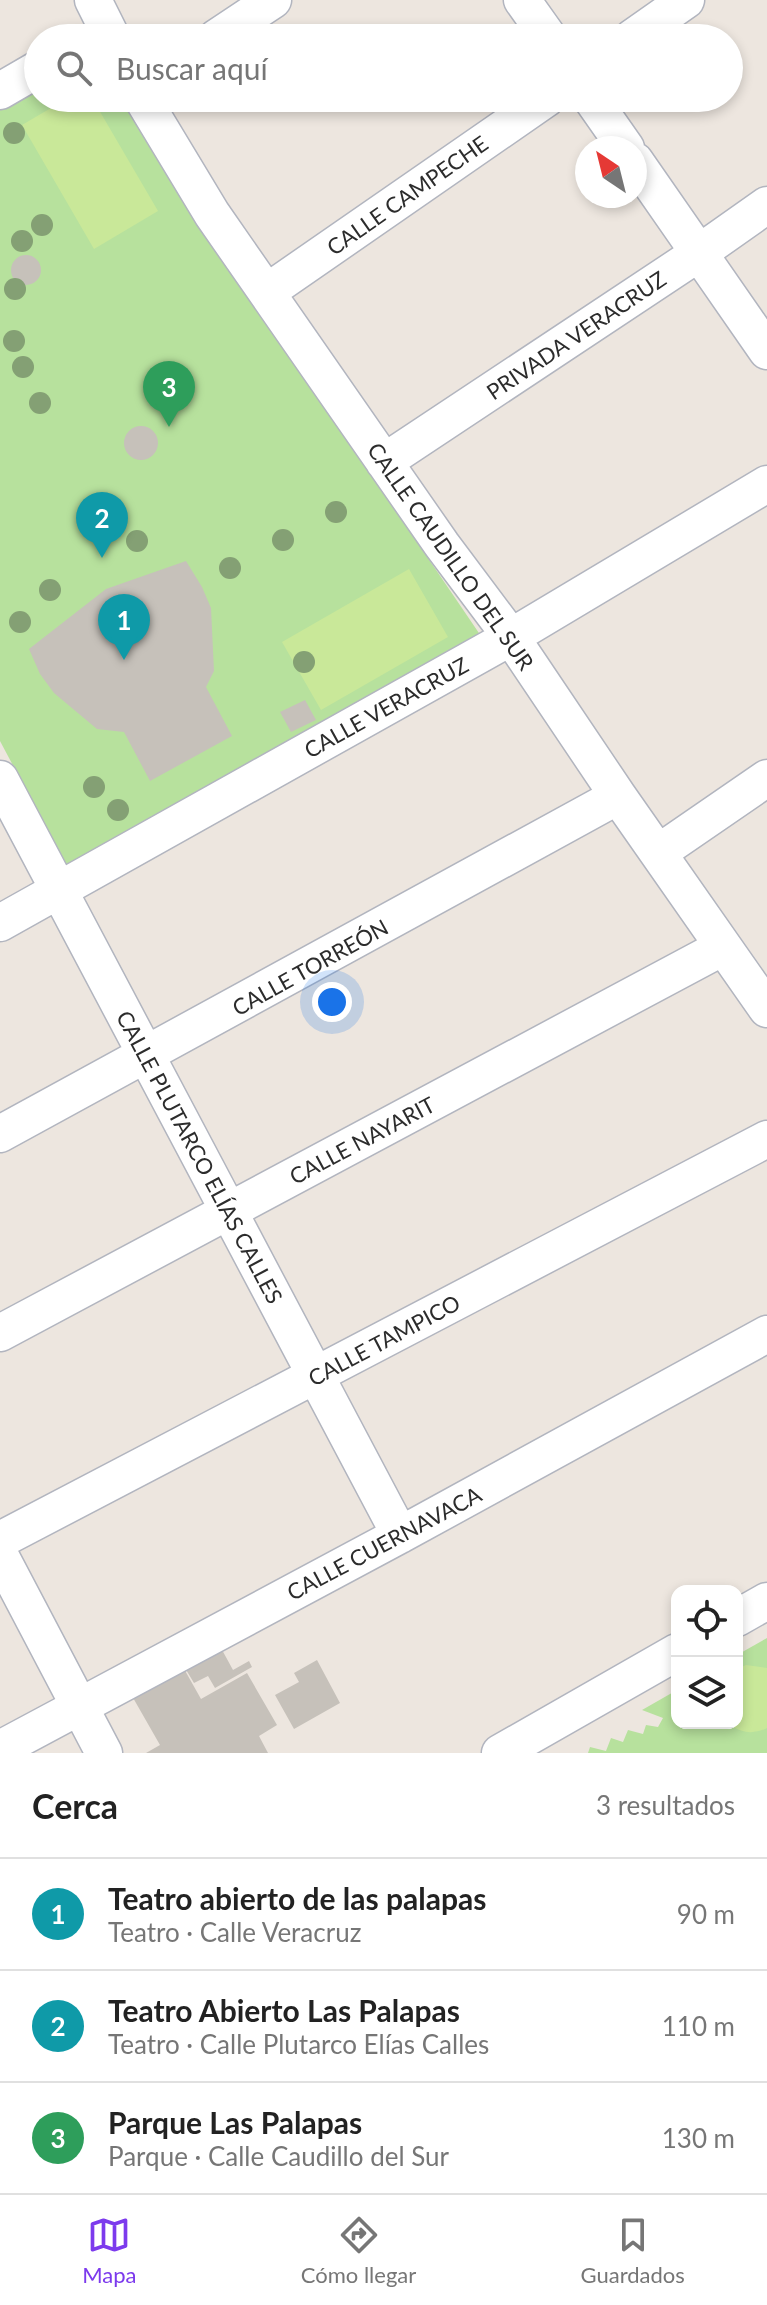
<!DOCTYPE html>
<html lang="es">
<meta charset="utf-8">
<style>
:root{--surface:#fff;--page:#f6f6f6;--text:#222;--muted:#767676;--line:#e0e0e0;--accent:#7c3aed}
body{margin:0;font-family:Lato,sans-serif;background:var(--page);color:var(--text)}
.controls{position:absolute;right:24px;bottom:24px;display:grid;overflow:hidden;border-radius:16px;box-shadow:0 4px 12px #0003}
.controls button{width:72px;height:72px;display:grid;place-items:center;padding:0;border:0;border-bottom:2px solid var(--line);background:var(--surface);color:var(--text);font:40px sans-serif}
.compass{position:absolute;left:575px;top:136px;width:72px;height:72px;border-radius:50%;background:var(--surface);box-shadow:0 4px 12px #0003;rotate:325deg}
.you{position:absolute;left:332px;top:1002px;width:28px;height:28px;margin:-20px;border:6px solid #fff;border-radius:50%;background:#1a73e8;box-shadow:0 0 0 12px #1a73e833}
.badge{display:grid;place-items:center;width:52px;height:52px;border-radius:50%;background:var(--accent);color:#fff;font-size:26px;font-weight:700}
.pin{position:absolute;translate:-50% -66px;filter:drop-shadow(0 2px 4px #0008)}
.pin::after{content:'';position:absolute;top:42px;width:28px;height:24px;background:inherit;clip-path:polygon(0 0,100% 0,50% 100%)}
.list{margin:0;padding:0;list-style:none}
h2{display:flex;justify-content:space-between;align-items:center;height:104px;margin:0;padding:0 32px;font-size:34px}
h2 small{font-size:26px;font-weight:400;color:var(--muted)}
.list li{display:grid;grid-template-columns:52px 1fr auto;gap:24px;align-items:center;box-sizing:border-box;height:112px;padding:0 32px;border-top:2px solid var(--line)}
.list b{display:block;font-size:30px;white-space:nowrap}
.list p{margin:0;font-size:26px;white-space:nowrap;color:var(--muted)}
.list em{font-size:26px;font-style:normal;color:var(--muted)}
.icon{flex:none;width:44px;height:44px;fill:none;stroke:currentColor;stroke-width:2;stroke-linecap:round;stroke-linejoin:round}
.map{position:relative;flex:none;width:767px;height:1753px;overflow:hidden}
.search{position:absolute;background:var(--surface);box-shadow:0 4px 12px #0003;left:24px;right:24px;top:24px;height:88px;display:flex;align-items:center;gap:20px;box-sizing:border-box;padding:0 28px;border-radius:44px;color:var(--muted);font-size:30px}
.sheet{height:440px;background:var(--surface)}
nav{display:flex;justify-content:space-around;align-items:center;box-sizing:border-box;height:112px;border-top:2px solid var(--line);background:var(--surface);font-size:22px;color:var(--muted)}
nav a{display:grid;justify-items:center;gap:4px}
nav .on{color:var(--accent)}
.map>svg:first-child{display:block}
.green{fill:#b7e19d}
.pitch{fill:#c9e899}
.building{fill:#c6c1ba}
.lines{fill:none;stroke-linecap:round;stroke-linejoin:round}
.minor-casing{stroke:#b2b5bf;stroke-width:39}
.minor{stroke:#fff;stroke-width:36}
.tree{fill:#84a074}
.labels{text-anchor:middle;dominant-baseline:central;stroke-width:6;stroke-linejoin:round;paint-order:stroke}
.street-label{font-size:22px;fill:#2c2c2c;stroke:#fff}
</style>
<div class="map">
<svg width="767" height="1753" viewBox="0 0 767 1753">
<rect width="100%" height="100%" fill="#ede6df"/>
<!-- green -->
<path class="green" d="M38,84V98H121L194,214L483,639L68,869L0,741V104Z
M767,1638V1753H588L590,1747L606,1751L611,1738L623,1742L628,1730L643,1734L646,1725L658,1727L663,1718L642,1710L677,1690V1723H737V1655Z"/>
<!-- pitch -->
<path class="pitch" d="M68,98H92L158,211L94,249L22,125Z
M409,569L448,637L321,710L282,642Z
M746,1665L767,1668V1728C753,1735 740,1733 728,1723H737V1669Z"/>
<!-- building -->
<path class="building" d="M11 270a15 15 0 1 1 30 0a15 15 0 1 1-30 0Z
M124 443a17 17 0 1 1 34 0a17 17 0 1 1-34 0Z
M186,561L202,587L211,608L214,671L206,687L232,736L150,781L124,732L97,729L54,693L40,674L29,649L106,589Z
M305,700L316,720L291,732L280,712Z
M221,1648L233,1670L249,1661L252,1667L215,1688L208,1676L194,1683L185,1668Z
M317,1660L340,1703L294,1729L275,1695L299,1682L294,1673Z
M183,1667L201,1699L247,1673L277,1725L259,1736L268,1753H146L160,1745L132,1696Z"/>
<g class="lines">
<!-- minor casing -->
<g class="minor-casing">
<path id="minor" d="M93,0L112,38
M522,0L549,38
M216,38L273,0
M632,38L686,0
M0,91L38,69
M142,98L212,214L442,545L511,637L618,796L767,1009
M591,98L626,148
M635,161L767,351
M267,292L547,98
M384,462L699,253L767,205
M0,779L400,1535
M658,853L767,778
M0,923L511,637L767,484
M0,1134L618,796
M0,1333L723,947
M0,1540L767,1139
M0,1555L104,1753
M737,1618L767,1601
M0,1749L400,1535L767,1334
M500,1753L677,1652"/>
</g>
<!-- minor -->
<use href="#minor" class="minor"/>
</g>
<!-- trees -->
<g class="tree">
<circle cx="14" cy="133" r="11"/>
<circle cx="42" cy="225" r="11"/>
<circle cx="22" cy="241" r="11"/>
<circle cx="15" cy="289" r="11"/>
<circle cx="14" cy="341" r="11"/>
<circle cx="23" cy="367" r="11"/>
<circle cx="40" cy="403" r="11"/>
<circle cx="336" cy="512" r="11"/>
<circle cx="283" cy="540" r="11"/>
<circle cx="137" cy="541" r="11"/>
<circle cx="230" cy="568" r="11"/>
<circle cx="50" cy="590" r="11"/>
<circle cx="20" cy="622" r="11"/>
<circle cx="304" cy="662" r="11"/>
<circle cx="94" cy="787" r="11"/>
<circle cx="118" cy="810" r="11"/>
</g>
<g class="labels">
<!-- street labels -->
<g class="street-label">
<text transform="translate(407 195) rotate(-35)">CALLE CAMPECHE</text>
<text transform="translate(576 335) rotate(-34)">PRIVADA VERACRUZ</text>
<text transform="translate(451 556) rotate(55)">CALLE CAUDILLO DEL SUR</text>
<text transform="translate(386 707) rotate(-29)">CALLE VERACRUZ</text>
<text transform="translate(310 967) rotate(-29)">CALLE TORREÓN</text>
<text transform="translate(362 1140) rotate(-28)">CALLE NAYARIT</text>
<text transform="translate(200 1157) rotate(62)">CALLE PLUTARCO ELÍAS CALLES</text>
<text transform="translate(384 1340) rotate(-28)">CALLE TAMPICO</text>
<text transform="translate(384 1543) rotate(-28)">CALLE CUERNAVACA</text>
</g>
</g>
</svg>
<div class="controls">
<button><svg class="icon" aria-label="locate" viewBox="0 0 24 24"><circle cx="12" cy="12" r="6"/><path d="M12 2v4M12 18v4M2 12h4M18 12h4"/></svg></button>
<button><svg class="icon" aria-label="layers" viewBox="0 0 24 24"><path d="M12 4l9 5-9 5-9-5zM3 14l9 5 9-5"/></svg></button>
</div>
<svg class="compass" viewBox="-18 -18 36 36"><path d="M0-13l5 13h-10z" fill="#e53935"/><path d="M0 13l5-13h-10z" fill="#767676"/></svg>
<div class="you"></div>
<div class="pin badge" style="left:124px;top:660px;background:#0f9aa8">1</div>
<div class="pin badge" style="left:102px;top:558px;background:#0f9aa8">2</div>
<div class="pin badge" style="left:169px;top:427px;background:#2e9e5b">3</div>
<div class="search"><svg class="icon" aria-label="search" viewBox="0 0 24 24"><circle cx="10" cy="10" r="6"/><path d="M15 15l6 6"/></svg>Buscar aquí</div>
</div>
<section class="sheet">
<h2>Cerca<small>3 resultados</small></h2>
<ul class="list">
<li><span class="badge" style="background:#0f9aa8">1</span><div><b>Teatro abierto de las palapas</b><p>Teatro · Calle Veracruz</p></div><em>90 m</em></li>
<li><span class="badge" style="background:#0f9aa8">2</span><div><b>Teatro Abierto Las Palapas</b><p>Teatro · Calle Plutarco Elías Calles</p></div><em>110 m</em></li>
<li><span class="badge" style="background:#2e9e5b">3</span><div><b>Parque Las Palapas</b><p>Parque · Calle Caudillo del Sur</p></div><em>130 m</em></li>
</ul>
</section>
<nav>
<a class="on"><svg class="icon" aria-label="map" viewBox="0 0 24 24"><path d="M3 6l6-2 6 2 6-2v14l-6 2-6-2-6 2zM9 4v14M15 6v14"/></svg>Mapa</a>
<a><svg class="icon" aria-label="directions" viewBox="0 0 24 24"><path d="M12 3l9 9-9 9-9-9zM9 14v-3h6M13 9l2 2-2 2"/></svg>Cómo llegar</a>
<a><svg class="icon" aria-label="saved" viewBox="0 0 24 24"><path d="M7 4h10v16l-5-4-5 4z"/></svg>Guardados</a>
</nav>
